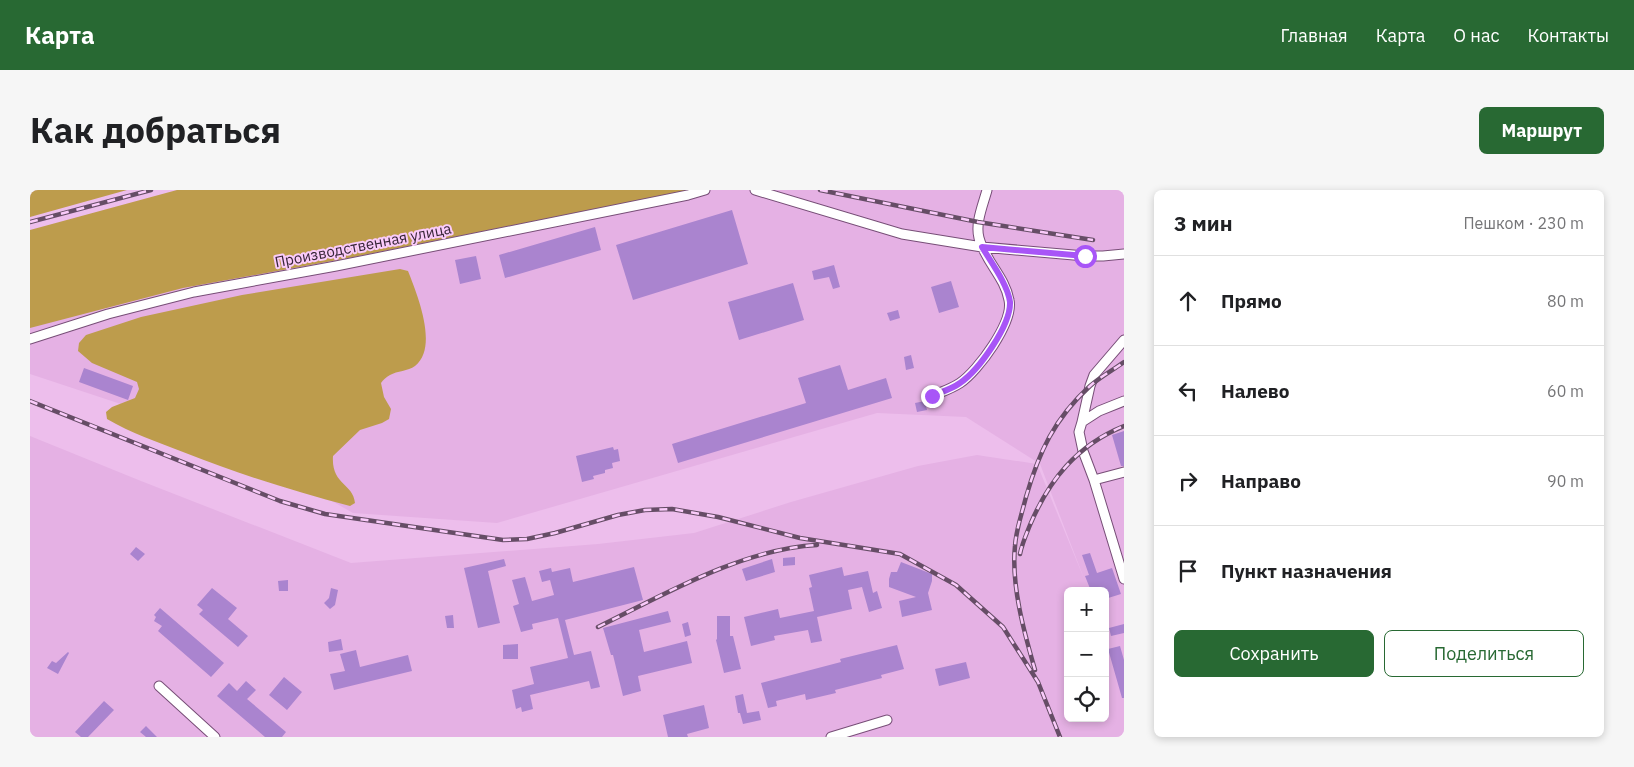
<!DOCTYPE html>
<html lang="ru">
<meta charset="utf-8">
<style>
:root{--surface:#fff;--page:#f6f6f6;--text:#202124;--muted:#757577;--line:#e0e0e0;--accent:#286933}
body{margin:0;font-family:"IBM Plex Sans",sans-serif;background:var(--page);color:var(--text)}
.controls{position:absolute;right:15px;bottom:15px;display:grid;overflow:hidden;border-radius:8px;box-shadow:0 2px 8px #0003}
.controls button{width:45px;height:45px;display:grid;place-items:center;padding:0;border:0;border-bottom:1px solid var(--line);background:var(--surface);color:var(--text);font:25px sans-serif}
.stop{position:absolute;width:15px;height:15px;margin:-11px;border:4px solid #a855f7;border-radius:50%;background:#fff}
.stop.end{background:#a855f7;border-color:#fff;box-shadow:0 1px 5px #0008}
.list{margin:0;padding:0;list-style:none}
h2{display:flex;justify-content:space-between;align-items:center;height:65px;margin:0;padding:0 20px;font-size:21px}
h2 small{font-size:16px;font-weight:400;color:var(--muted)}
.list li{display:grid;grid-template-columns:32px 1fr auto;gap:15px;align-items:center;box-sizing:border-box;height:90px;padding:0 20px;border-top:1px solid var(--line)}
.list b{display:block;font-size:19px;white-space:nowrap}
.list em{font-size:16px;font-style:normal;color:var(--muted)}
.actions{display:flex;gap:10px;padding:15px 20px}
.actions a{flex:1;padding:11px 0;border:1px solid var(--accent);border-radius:8px;text-align:center;font-size:18px;color:var(--accent)}
.actions .main{background:var(--accent);color:#fff}
.icon{flex:none;width:28px;height:28px;fill:none;stroke:currentColor;stroke-width:2;stroke-linecap:round;stroke-linejoin:round}
.map{position:relative;flex:none;width:1094px;height:547px;overflow:hidden;border-radius:8px}
header{display:flex;align-items:center;gap:30px;box-sizing:border-box;height:70px;padding:0 25px;background:var(--accent);color:#fff}
header strong{font-size:24px}
nav{display:flex;gap:28px;margin-inline-start:auto;font-size:18px}
.intro{display:flex;align-items:center;justify-content:space-between;box-sizing:border-box;height:120px;padding:0 30px}
h1{margin:0;font-size:35px}
.button{padding:12px 22px;border-radius:8px;background:var(--accent);color:#fff;font-size:18px;font-weight:700}
main{display:flex;gap:30px;padding:0 30px}
aside{flex:1;background:var(--surface);border-radius:8px;box-shadow:0 2px 8px #0003}
.map>svg:first-child{display:block}
.built{fill:#e5b1e4;fill-rule:evenodd}
.green{fill:#bd9c4c}
.building{fill:#aa84cf}
.lines{fill:none;stroke-linecap:round;stroke-linejoin:round}
.minor-casing{stroke:#774e77;stroke-width:11}
.minor{stroke:#fff;stroke-width:9}
.rail-casing{stroke:#664d66;stroke-width:4.5}
.rail{stroke:#facbfa;stroke-width:2.5;stroke-dasharray:8;stroke-linecap:butt}
.route{stroke:#a855f7;stroke-width:6}
.labels{text-anchor:middle;dominant-baseline:central;stroke-width:4;stroke-linejoin:round;paint-order:stroke}
.street-label{font-size:15px;fill:#362436;stroke:#facbfa}
</style>
<header>
<strong>Карта</strong>
<nav><a>Главная</a><a>Карта</a><a>О нас</a><a>Контакты</a></nav>
</header>
<div class="intro"><h1>Как добраться</h1><a class="button">Маршрут</a></div>
<main>
<div class="map">
<svg width="1094" height="547" viewBox="0 0 1094 547">
<rect width="100%" height="100%" fill="#edbeec"/>
<!-- built -->
<path class="built" d="M166,0H1094V547H0V246L111,291L321,373L568,354L664,343L761,312L888,276L947,265L1007,274L1055,391L1010,274L936,227L847,223L467,333L323,323L233,272L115,222L0,184V46ZM1038,401H1075V528H1038Z"/>
<!-- green -->
<path class="green" d="M0,0H97L0,27Z
M147,0H659L324,67L153,98L0,138V40Z
M370,79L378,81C387,104 409,157 385,176C378,181 367,181 360,185C356,187 353,190 351,193L354,207L361,219L359,229L352,233L330,240L303,266C301,295 323,293 325,313L320,316C263,301 208,284 153,262C127,252 101,243 77,229L76,222L82,217L105,208L109,199L107,192L62,173L48,161L49,153L56,145L111,127L212,105Z"/>
<!-- building -->
<path class="building" d="M702,20L718,74L603,110L586,55Z
M565,37L571,60L475,88L469,65Z
M446,66L451,89L430,94L425,70Z
M804,75L810,97L803,99L799,87L784,90L782,81Z
M921,91L929,117L909,123L901,97Z
M763,93L774,130L709,150L698,112Z
M868,120L870,128L860,131L857,123Z
M881,165L884,178L876,180L874,167Z
M810,175L818,200L856,188L862,208L648,273L642,254L776,213L768,188Z
M54,178L103,196L98,210L49,192Z
M895,211L897,220L887,222L885,213Z
M1094,241V276H1091L1082,245Z
M583,257L584,260L588,259L590,271L582,273L583,278L575,280V283L563,286L564,289L552,292L546,266Z
M106,357L115,364L108,371L100,364Z
M1060,363L1067,383L1082,378L1091,404L1075,409V401H1061L1055,386L1059,385L1052,365Z
M765,367V375L753,376V368Z
M474,369L476,376L458,381L470,433L448,438L434,378Z
M742,369L745,382L716,391L712,379Z
M871,372L902,384V391L898,403L902,420L872,427L869,411L886,407L859,397V389L861,382H867Z
M604,377L613,410L535,430L544,465L561,461L570,497L561,499L559,491L500,505L503,519L492,522L491,517L486,519L482,500L504,494L500,477L538,468L528,428L502,434L503,439L491,442L483,416L489,414L482,390L495,387L502,411L524,405L520,390L512,392L509,381L521,378L522,382L540,378L543,392Z
M812,377L814,386L838,381L843,403L847,401L852,418L839,422L832,397L818,400L822,419L787,427L792,451L781,453L778,440L744,446L745,450L721,456L714,427L748,419L750,428L784,421L779,398L782,397L779,385Z
M258,390V401H249L248,391Z
M182,398L207,418L198,429L218,446L208,457L169,424L173,420L167,415Z
M301,398L308,400L305,415L300,419L294,413L299,408Z
M130,418L194,473L181,487L128,441L132,436L124,431L126,427L124,425Z
M638,421L641,432L609,440L614,462L657,451L662,473L608,486L611,501L593,506L583,465H581L573,438Z
M423,425L424,438H417L415,426Z
M687,426H700V446H703L711,479L694,483L686,450L687,449Z
M658,432L661,445L655,447L652,434Z
M1094,434V443L1081,446L1079,438Z
M311,449L313,460L299,462L298,452Z
M488,454V469H473V455Z
M867,455L874,479L851,485L852,488L805,500L806,503L776,510L775,504L746,511L747,516L738,518L731,493L811,472L810,469Z
M1090,456L1094,470V508H1092L1078,459Z
M326,460L330,477L378,465L382,481L304,500L300,484L315,481L310,464Z
M38,462L39,463L28,484L17,478L22,471L26,473Z
M936,472L940,488L909,496L905,479Z
M254,487L272,502L257,520L239,505Z
M216,491L226,500L217,509L256,542L252,547H235L187,506L199,493L207,501Z
M713,504L717,523L729,521L731,530L713,534L710,523H708L705,506Z
M74,511L84,520L58,547H51L45,542Z
M674,515L679,538L657,544L658,547H638L633,525Z
M116,536L127,547H116L110,542Z"/>
<g class="lines">
<!-- minor casing -->
<g class="minor-casing">
<path id="minor" d="M725,0L872,44L952,57L1055,66H1073L1094,64
M0,149L78,124L164,102L306,76L658,5L675,0
M902,206C911,202 921,199 930,193C948,181 984,132 979,110C975,87 955,71 949,48C945,33 953,15 957,0
M1094,211L1069,221L1052,232L1049,242L1053,261L1064,290L1094,389
M1052,232L1060,196L1064,185L1094,150
M1064,290L1094,282
M129,496L185,547
M801,547L857,530"/>
</g>
<!-- minor -->
<use href="#minor" class="minor"/>
<!-- rail casing -->
<g class="rail-casing">
<path id="rail" d="M790,0L948,32L1063,50
M0,32L121,0
M0,211L250,311L295,324L473,350L497,349L525,343L588,325L615,320L642,319L688,327L770,348L870,364L926,395L973,437L1008,492L1030,547
M990,364C992,354 996,345 1000,335C1019,290 1047,255 1094,236
M568,437C635,404 712,359 787,355
M1005,480C994,442 981,395 985,356C986,340 992,323 996,307C1009,262 1024,229 1060,196C1070,187 1083,180 1094,172"/>
</g>
<!-- rail -->
<use href="#rail" class="rail"/>
</g>
<g class="lines">
<!-- route -->
<path class="route" d="M902,206C911,202 922,199 930,193C949,180 981,135 980,112C978,95 961,72 952,57L1055,66"/>
</g>
<g class="labels">
<!-- street labels -->
<g class="street-label">
<text transform="translate(333 55) rotate(-11)">Производственная улица</text>
</g>
</g>
</svg>
<div class="controls">
<button>+</button>
<button>−</button>
<button><svg class="icon" aria-label="locate" viewBox="0 0 24 24"><circle cx="12" cy="12" r="6"/><path d="M12 2v4M12 18v4M2 12h4M18 12h4"/></svg></button>
</div>
<div class="stop" style="left:1055px;top:66px"></div>
<div class="stop end" style="left:902px;top:206px"></div>
</div>
<aside>
<h2>3 мин<small>Пешком · 230 m</small></h2>
<ul class="list">
<li><svg class="icon" aria-label="ahead" viewBox="0 0 24 24"><path d="M12 20V5M6 11l6-6 6 6"/></svg><div><b>Прямо</b></div><em>80 m</em></li>
<li><svg class="icon" aria-label="left" viewBox="0 0 24 24"><path d="M17 20v-9H6M10 6l-5 5 5 5"/></svg><div><b>Налево</b></div><em>60 m</em></li>
<li><svg class="icon" aria-label="right" viewBox="0 0 24 24"><path d="M7 20v-9h11M14 6l5 5-5 5"/></svg><div><b>Направо</b></div><em>90 m</em></li>
<li><svg class="icon" aria-label="arrive" viewBox="0 0 24 24"><path d="M6 21V4h12l-3 4 3 4H6"/></svg><div><b>Пункт назначения</b></div></li>
</ul>
<div class="actions"><a class="main">Сохранить</a><a>Поделиться</a></div>
</aside>
</main>
